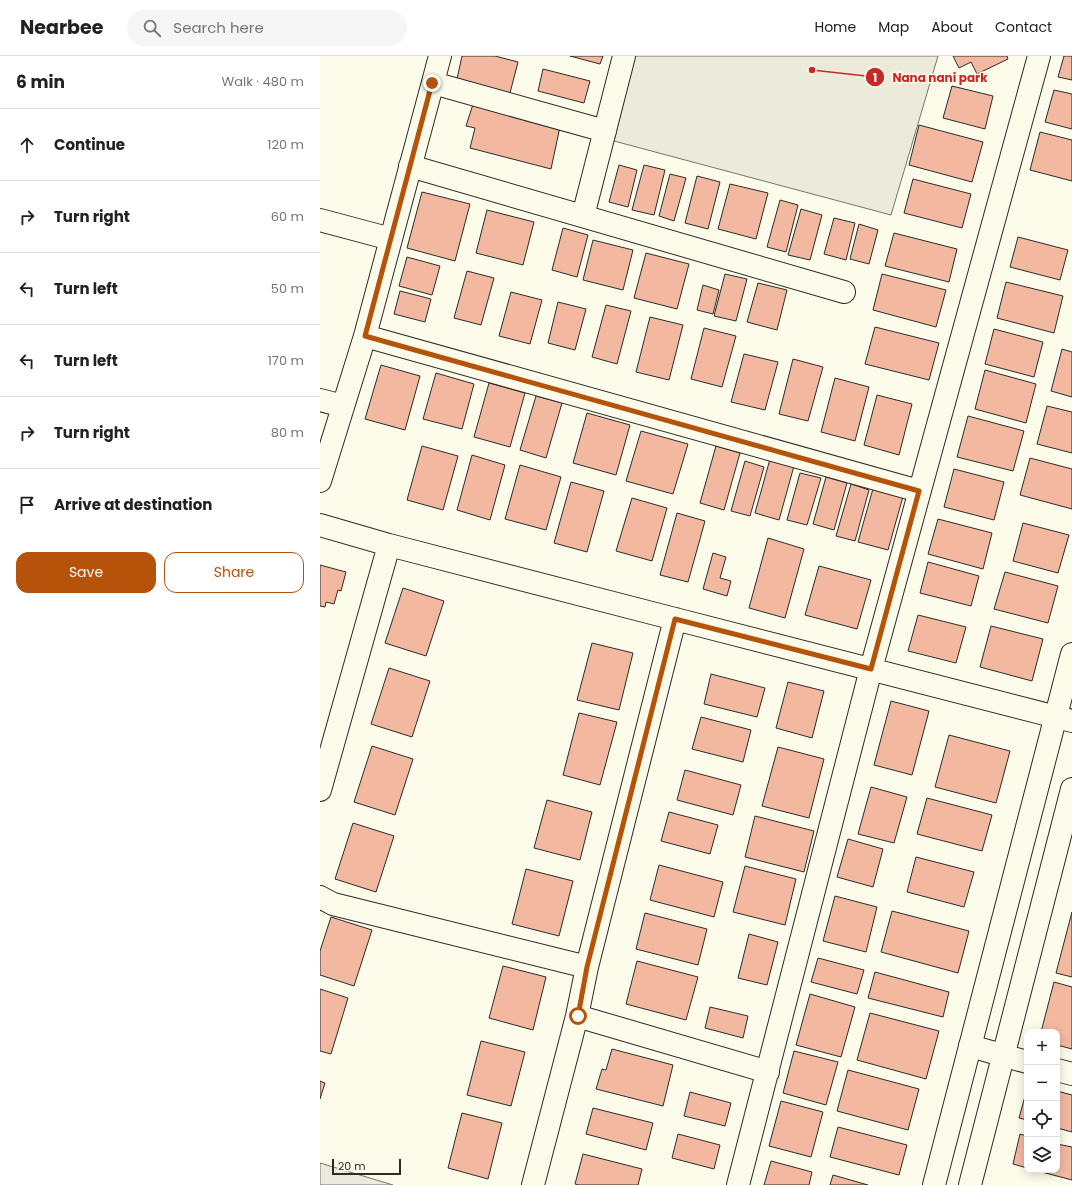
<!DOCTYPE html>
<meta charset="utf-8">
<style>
:root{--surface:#fff;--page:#f6f6f6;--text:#202124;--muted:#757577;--line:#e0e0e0;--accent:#b45309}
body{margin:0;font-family:Poppins,sans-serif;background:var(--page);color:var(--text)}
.controls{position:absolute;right:12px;bottom:12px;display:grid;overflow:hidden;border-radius:8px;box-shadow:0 2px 10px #0003}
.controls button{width:36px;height:36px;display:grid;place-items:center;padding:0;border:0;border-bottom:1px solid var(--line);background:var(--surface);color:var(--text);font:20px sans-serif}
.scale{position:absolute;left:12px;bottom:10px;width:69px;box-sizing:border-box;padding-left:4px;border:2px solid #2b2b2b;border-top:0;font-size:11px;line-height:14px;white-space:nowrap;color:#2b2b2b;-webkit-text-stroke:3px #fdfbea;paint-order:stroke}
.stop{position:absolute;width:12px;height:12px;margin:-9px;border:3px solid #b45309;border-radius:50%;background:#fff}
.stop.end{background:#b45309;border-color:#fff;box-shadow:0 1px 4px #0008}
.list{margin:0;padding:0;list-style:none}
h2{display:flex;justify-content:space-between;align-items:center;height:52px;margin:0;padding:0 16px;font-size:17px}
h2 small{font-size:13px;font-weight:400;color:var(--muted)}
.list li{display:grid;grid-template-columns:26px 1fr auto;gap:12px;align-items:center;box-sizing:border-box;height:72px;padding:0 16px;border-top:1px solid var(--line)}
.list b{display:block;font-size:15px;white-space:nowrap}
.list em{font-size:13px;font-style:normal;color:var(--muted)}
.actions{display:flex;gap:8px;padding:12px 16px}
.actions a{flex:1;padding:9px 0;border:1px solid var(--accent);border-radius:12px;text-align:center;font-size:14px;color:var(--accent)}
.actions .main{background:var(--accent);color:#fff}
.icon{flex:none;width:22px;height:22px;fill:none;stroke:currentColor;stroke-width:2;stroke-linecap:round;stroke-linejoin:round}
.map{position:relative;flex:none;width:752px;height:1129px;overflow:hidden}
header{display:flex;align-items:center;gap:24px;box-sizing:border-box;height:56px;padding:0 20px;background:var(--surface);border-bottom:1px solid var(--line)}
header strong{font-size:19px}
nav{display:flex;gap:22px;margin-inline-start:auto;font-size:14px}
.search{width:280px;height:36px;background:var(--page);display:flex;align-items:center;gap:10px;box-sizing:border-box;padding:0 14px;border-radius:22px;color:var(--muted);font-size:15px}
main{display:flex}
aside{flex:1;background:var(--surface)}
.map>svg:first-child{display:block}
.green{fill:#ecebdb;stroke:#74746e}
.building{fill:#f2b8a0;stroke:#2b2b2b}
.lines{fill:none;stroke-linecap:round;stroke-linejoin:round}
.minor-casing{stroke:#2b2b2b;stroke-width:24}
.major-casing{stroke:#2b2b2b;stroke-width:24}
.minor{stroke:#fdfbea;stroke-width:22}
.major{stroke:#fdfbea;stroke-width:22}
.route{stroke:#b45309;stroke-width:5}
.leader{fill:none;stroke:#c62828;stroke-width:1.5}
.callout-dot{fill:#c62828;stroke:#fdfbea;stroke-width:1.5}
.mark-label{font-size:12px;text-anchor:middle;font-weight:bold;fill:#fff}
.callout-label{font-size:12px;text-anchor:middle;font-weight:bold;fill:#c62828;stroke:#fdfbea;stroke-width:3;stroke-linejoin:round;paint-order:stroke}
</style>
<header>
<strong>Nearbee</strong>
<div class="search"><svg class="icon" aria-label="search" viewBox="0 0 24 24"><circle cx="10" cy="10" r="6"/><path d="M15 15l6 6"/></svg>Search here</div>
<nav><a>Home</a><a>Map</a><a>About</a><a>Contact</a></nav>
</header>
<main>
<aside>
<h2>6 min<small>Walk · 480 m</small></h2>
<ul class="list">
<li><svg class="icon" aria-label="ahead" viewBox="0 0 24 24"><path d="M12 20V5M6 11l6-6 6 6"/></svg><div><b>Continue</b></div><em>120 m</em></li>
<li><svg class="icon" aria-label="right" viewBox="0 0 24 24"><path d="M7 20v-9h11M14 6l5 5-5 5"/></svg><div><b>Turn right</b></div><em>60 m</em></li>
<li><svg class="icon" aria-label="left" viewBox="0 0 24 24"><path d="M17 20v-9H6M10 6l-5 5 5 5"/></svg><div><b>Turn left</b></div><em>50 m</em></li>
<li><svg class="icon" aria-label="left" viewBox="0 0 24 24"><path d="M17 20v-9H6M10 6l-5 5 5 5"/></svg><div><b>Turn left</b></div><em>170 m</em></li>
<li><svg class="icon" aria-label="right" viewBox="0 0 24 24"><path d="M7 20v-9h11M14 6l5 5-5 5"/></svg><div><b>Turn right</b></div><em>80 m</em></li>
<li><svg class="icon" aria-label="arrive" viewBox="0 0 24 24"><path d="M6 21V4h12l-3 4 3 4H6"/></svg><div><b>Arrive at destination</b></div></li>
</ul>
<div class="actions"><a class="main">Save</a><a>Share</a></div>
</aside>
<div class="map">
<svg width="752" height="1129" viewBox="0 0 752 1129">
<rect width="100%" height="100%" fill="#fdfbea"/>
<!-- green -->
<path class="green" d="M315,0H618L571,159L294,85Z
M0,1107L73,1129H0Z"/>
<!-- building -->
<path class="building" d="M142,0H175L198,6L190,37L137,23Z
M250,0H283L280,8Z
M633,0H687L688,3L657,18L651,6L639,12Z
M744,0H752V24L738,21Z
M223,13L270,25L264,47L218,35Z
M632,30L673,40L665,73L623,62Z
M734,34L752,38V73L725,66Z
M154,45L241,66L231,113L150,92L155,72L146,70Z
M599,69L663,86L652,126L589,109Z
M720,76L752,84V125L710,114Z
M299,109L317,114L308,151L289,146Z
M324,109L345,114L334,159L312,154Z
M350,118L366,122L354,165L339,160Z
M377,120L400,126L388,173L365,167Z
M593,123L651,138L642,172L584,157Z
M410,128L448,137L436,183L398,173Z
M102,136L150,148L135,205L87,192Z
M460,144L478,149L466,196L447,191Z
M481,153L502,159L490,204L468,199Z
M167,154L214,166L203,209L156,197Z
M514,162L535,167L526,204L504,198Z
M539,168L558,174L549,208L530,203Z
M243,172L268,179L257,221L232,214Z
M574,177L637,193L629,226L565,210Z
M698,181L748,194L740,224L690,211Z
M273,184L313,194L303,234L263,224Z
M326,197L369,208L357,253L314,242Z
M87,201L120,210L112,239L79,230Z
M147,215L174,222L161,269L134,262Z
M405,218L427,223L416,265L394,260Z
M562,218L626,234L616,271L553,254Z
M686,226L743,240L734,277L677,262Z
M438,227L467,234L457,274L427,266Z
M383,229L399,234L393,258L377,254Z
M80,235L111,243L105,266L74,258Z
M191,236L222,244L210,288L179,280Z
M238,246L266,253L255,294L228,287Z
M286,249L311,255L297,308L272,301Z
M330,261L363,269L349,324L316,316Z
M555,271L619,287L609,324L545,308Z
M384,272L416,280L402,331L371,323Z
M674,273L723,286L714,321L665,308Z
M742,293L752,296V341L731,335Z
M424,298L458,306L445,354L411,346Z
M473,303L503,311L488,365L459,358Z
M61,309L100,320L85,374L45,363Z
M665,314L716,328L706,367L655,353Z
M116,317L154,328L142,373L103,363Z
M515,322L549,331L535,385L501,376Z
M169,327L205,337L190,391L154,381Z
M557,339L592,348L579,399L544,389Z
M216,340L242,347L226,402L200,394Z
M727,350L752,356V397L717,388Z
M267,357L310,369L296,419L253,407Z
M648,360L704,375L693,415L637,401Z
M321,375L368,388L353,438L306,425Z
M102,390L138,400L123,454L87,444Z
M396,390L420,397L404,454L380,447Z
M152,399L185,409L170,464L137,454Z
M710,402L752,413V453L700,439Z
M450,403L474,410L459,464L435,457Z
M425,405L444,411L430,460L411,455Z
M200,409L241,421L226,474L185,463Z
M634,413L684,426L674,464L624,451Z
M480,417L501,422L487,469L467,464Z
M506,421L527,427L514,474L493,468Z
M251,426L284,435L267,496L234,487Z
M531,428L549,434L535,485L516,480Z
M554,429L584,437L568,494L538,486Z
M312,442L347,452L332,505L296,495Z
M357,457L385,465L368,526L340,519Z
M618,463L672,477L663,513L608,498Z
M703,467L749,479L738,517L693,505Z
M448,482L484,493L465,562L429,552Z
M393,497L406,501L400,522L411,525L407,540L383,533Z
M608,506L659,520L651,550L600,537Z
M0,509L26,516L21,535L18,534L14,548L6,546L5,551L0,550Z
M499,510L551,524L537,573L485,559Z
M685,516L738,530L728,567L674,553Z
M83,532L124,545L106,600L65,587Z
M598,559L646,571L636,607L588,595Z
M671,570L723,583L712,625L660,611Z
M272,587L313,597L299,654L257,644Z
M69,612L110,625L92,681L51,668Z
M391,618L445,632L437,661L384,648Z
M468,626L504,635L492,682L456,672Z
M571,645L609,655L592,719L554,709Z
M259,657L297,666L280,729L243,719Z
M381,661L431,674L423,706L372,693Z
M629,679L690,695L676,747L615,731Z
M52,690L93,703L75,759L34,746Z
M458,691L504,703L489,762L442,750Z
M365,714L421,729L413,759L357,744Z
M551,731L587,741L574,787L538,778Z
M607,742L672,759L662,795L597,778Z
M227,744L272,756L260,804L214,792Z
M349,756L398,769L390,798L341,785Z
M435,760L494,775L484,816L425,801Z
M33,767L74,780L56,836L15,823Z
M528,783L563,793L553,831L517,821Z
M596,801L654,816L644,851L587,836Z
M339,809L403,826L394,861L330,844Z
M425,810L476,823L465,869L413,856Z
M206,813L253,825L239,880L192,868Z
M515,840L557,851L546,896L503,885Z
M572,855L649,875L638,917L561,896Z
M752,856V921L736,917Z
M325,857L387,873L378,909L316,893Z
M11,861L52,874L34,930L0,919V895Z
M429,878L458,886L447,929L418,922Z
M498,902L544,914L537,938L491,926Z
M317,905L378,921L366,964L306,948Z
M183,910L226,921L213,974L169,962Z
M555,916L629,936L623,961L548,942Z
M734,926L752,931V993L737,989V976H721Z
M0,933L28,942L11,998L0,995Z
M490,938L535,951L521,1001L476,989Z
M390,951L428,960L423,982L385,972Z
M550,957L619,975L606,1023L537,1004Z
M161,985L205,996L191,1050L147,1039Z
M292,993L353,1009L343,1050L276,1033L282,1013L286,1014Z
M474,995L518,1006L506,1049L463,1037Z
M528,1014L599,1033L588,1074L517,1055Z
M0,1025L5,1027L0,1043Z
M707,1033V1064L699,1062Z
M737,1035L752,1039V1076L737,1072Z
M370,1036L411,1047L405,1070L364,1060Z
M461,1045L503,1056L491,1101L449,1090Z
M273,1052L333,1067L326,1094L266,1078Z
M142,1057L182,1067L168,1123L128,1112Z
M518,1071L587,1089L579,1119L510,1101Z
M358,1078L400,1089L394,1113L352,1102Z
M700,1078L707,1080V1112L693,1108Z
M737,1088L752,1091V1124L714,1114H737Z
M263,1098L322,1113L318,1129H259L255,1128Z
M451,1105L492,1116L489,1129H444Z
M513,1119L548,1129H510Z"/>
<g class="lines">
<!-- minor casing -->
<g class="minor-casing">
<path id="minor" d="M113,27L285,75
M90,110L524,236
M263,160L304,0
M0,164L71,183
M45,280L599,435
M0,344L23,350
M0,425L45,280L120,0
M0,469L69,489L355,563L752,665
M0,734L69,489
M0,841L13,848L267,911
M257,960L448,1016
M650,990L707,1006
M737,1014L752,1018
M213,1129L257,960L267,911L355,563
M418,1129L551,613L719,0"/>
</g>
<!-- major casing -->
<g class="major-casing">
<path id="major" d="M614,1129L752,598
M650,1129L752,733"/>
</g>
<!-- minor -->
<use href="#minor" class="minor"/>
<!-- major -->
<use href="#major" class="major"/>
</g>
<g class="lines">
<!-- route -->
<path class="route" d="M112,27L45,280L599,435L551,613L355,563L267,911L258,960"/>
</g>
<!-- callouts -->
<path class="leader" d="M492 14L555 21"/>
<g class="callout-dot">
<circle cx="492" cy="14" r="4"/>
<circle cx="555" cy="21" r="10"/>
</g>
<g class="mark-label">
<text x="555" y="26">1</text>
</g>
<g class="callout-label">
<text x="620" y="26">Nana nani park</text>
</g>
</svg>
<div class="controls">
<button>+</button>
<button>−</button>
<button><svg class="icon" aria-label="locate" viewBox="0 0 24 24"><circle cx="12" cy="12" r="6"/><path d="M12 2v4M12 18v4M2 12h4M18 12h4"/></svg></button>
<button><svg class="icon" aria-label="layers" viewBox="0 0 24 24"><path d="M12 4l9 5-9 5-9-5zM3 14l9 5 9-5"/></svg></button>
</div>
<div class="scale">20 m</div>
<div class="stop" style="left:258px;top:960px"></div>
<div class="stop end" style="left:112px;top:27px"></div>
</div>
</main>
